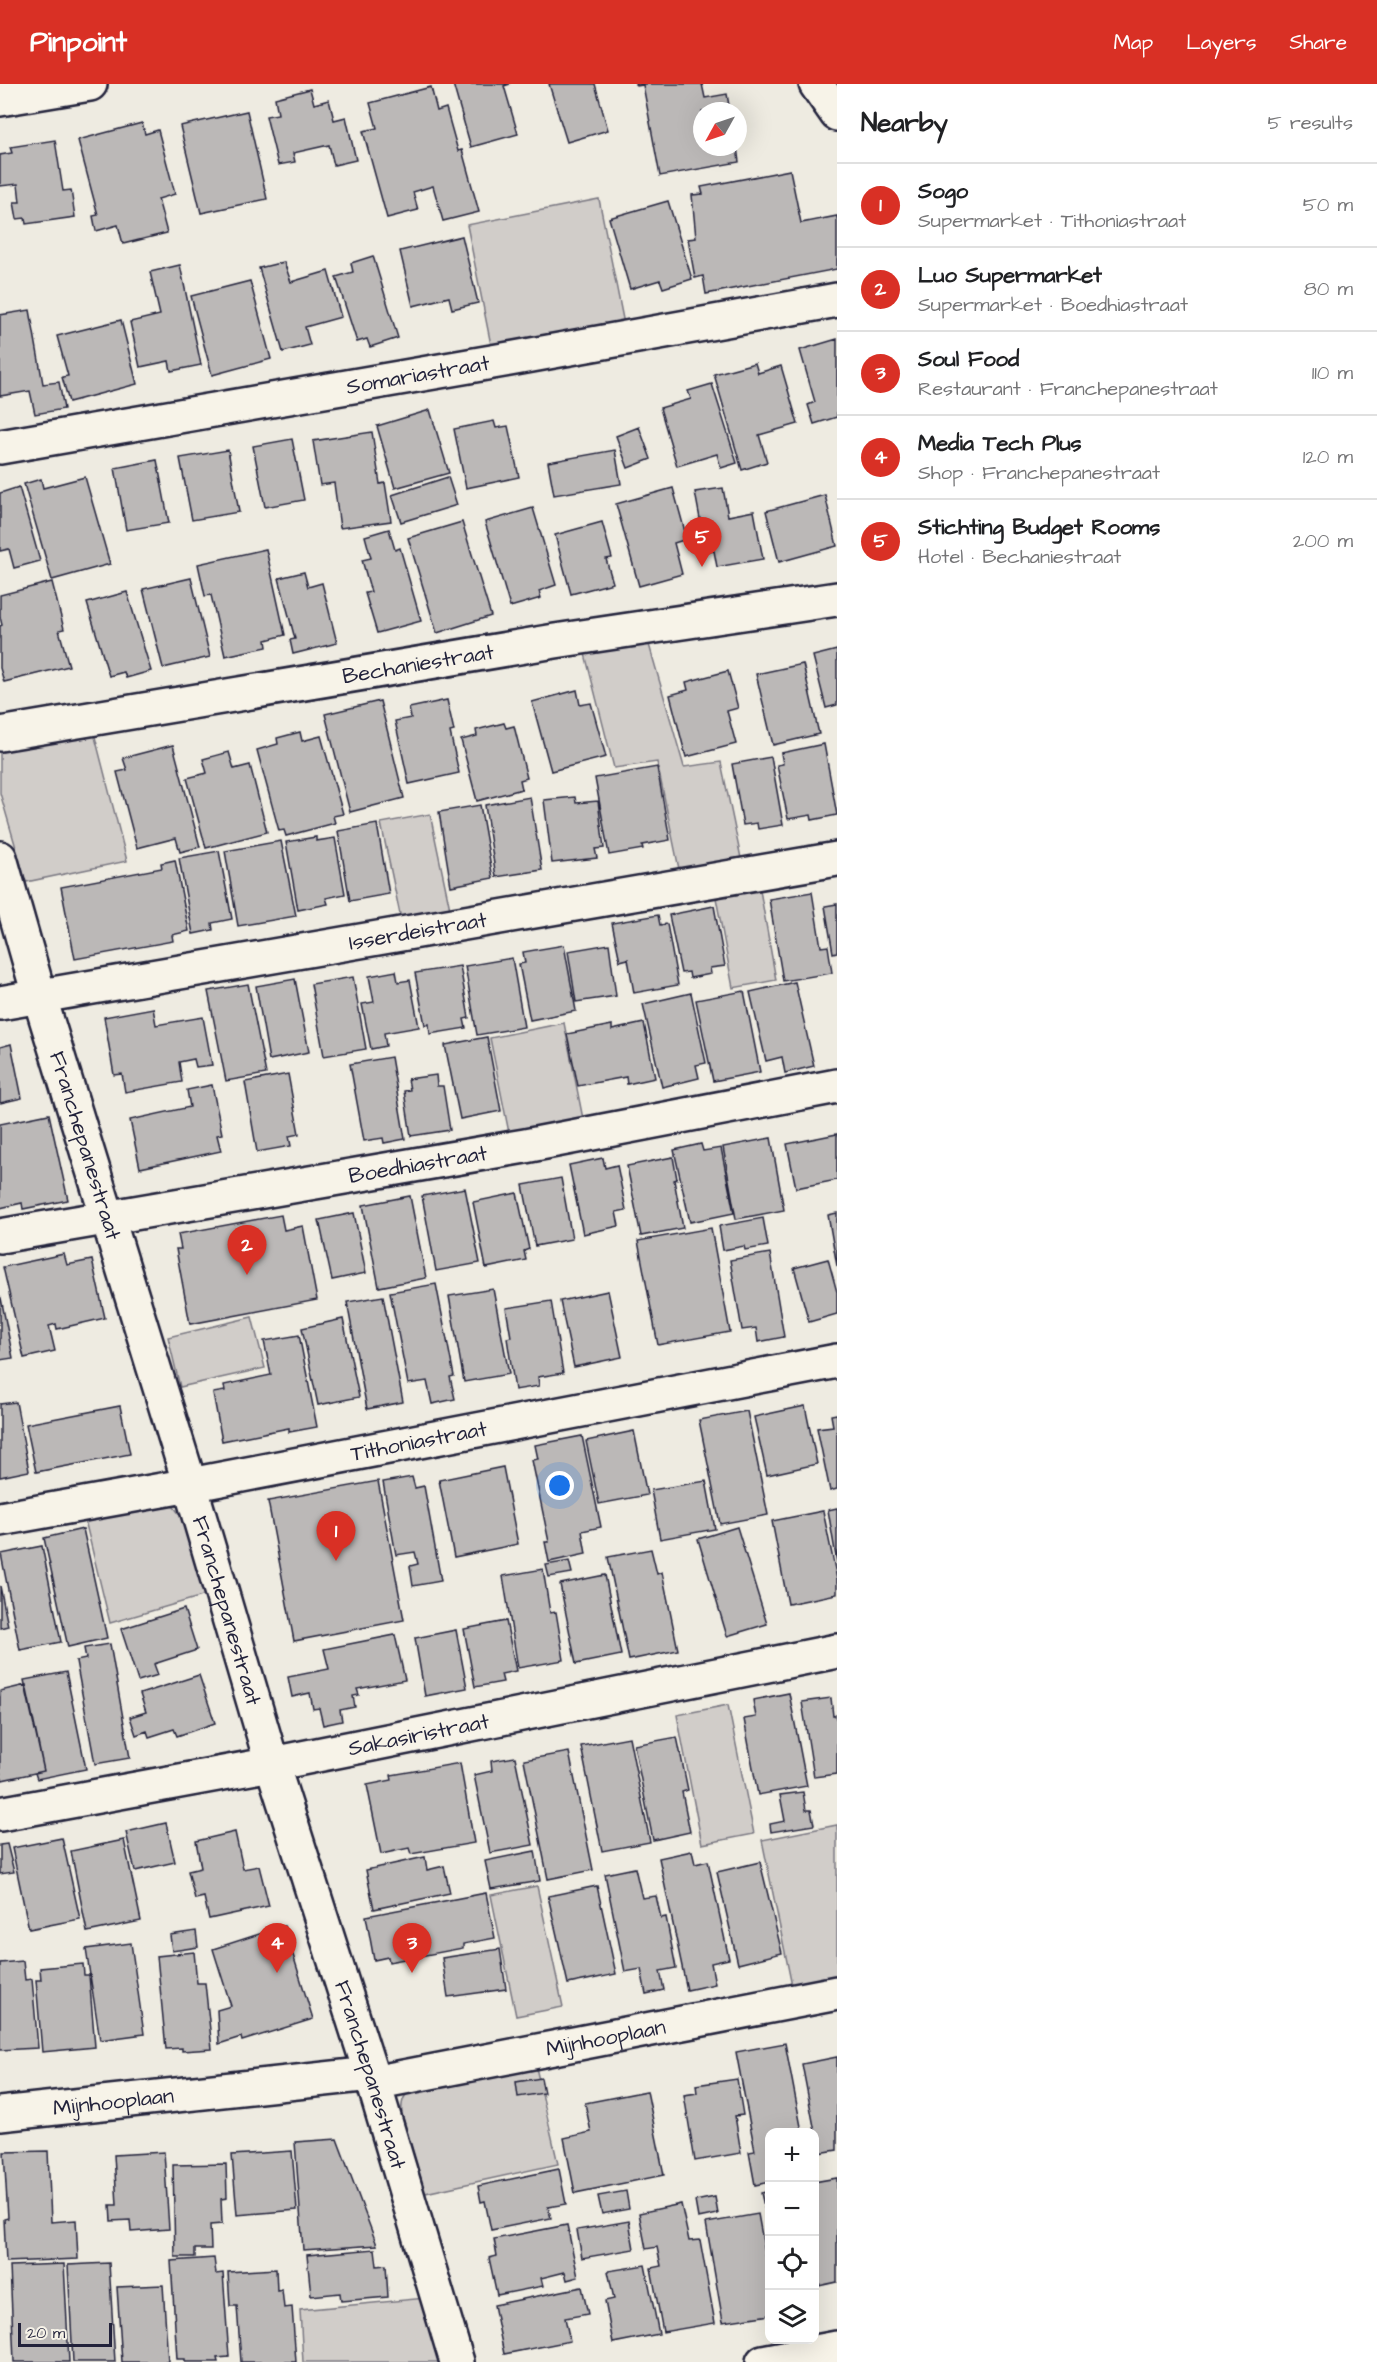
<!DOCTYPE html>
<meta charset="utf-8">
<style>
:root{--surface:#fff;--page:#f6f6f6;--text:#202124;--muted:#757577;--line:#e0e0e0;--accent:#d93025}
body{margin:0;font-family:"Architects Daughter",sans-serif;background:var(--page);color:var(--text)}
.controls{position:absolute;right:18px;bottom:18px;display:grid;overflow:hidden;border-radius:12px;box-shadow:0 6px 24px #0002}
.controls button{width:54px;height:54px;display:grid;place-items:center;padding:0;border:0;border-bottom:2px solid var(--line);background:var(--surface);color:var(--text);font:30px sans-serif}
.compass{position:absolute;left:693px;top:18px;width:54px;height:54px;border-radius:50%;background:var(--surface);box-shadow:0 6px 24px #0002;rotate:230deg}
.scale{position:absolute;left:18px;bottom:15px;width:94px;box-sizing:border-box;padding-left:6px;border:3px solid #22223b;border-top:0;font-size:16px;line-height:21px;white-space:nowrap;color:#22223b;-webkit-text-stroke:4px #f7f3e8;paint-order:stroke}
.you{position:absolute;left:560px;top:1402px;width:21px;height:21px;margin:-15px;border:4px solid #fff;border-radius:50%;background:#1a73e8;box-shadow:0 0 0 9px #1a73e833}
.badge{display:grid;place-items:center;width:39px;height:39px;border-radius:50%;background:var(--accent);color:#fff;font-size:20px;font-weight:700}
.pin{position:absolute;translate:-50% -50px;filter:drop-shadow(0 2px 3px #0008)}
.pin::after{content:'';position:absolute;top:32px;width:21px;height:18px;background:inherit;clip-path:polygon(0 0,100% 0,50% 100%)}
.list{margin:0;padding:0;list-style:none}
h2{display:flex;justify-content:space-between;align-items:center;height:78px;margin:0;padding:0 24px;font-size:26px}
h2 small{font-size:20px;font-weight:400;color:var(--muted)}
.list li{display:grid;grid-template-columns:39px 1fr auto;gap:18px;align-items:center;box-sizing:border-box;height:84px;padding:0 24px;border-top:2px solid var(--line)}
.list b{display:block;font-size:22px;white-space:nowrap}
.list p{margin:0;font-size:20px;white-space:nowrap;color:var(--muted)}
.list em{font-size:20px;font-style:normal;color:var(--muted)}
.icon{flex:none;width:33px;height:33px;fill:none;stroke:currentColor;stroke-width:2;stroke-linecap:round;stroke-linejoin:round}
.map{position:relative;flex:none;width:837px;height:2278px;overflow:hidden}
header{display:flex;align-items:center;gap:36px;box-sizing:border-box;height:84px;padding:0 30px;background:var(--accent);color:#fff}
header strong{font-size:28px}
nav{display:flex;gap:33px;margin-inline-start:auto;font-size:21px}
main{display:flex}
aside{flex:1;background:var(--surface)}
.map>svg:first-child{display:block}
.green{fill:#d1cdc9;stroke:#7a7882;stroke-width:1.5}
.building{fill:#bbb8b7;stroke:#22223b;stroke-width:1.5}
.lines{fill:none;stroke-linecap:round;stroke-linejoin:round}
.minor-casing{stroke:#22223b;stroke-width:38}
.tertiary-casing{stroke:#22223b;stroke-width:38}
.secondary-casing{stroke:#22223b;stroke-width:38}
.minor{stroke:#f7f3e8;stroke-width:33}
.tertiary{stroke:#f7f3e8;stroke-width:33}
.secondary{stroke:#f7f3e8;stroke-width:33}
.labels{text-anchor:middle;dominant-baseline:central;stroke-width:6;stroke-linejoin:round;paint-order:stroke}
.street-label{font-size:22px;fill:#22223b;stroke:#f7f3e8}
</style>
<header>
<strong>Pinpoint</strong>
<nav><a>Map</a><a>Layers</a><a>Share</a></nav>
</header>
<main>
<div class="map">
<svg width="837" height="2278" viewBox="0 0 837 2278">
<rect width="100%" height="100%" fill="#eeebe1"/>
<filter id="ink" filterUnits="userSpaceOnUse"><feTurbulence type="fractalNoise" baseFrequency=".0167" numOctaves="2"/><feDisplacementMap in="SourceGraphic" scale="12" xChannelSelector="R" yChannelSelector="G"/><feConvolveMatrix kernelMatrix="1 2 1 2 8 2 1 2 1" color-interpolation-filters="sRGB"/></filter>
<g filter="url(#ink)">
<!-- green -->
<path class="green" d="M599,115L625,245L493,271L467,141Z
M648,557L684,683L721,678L742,779L680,790L657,678L614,684L584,566Z
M93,645L127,777L26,798L0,709V660Z
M430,730L451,830L402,840L381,739Z
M758,795L776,896L733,904L714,803Z
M564,939L584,1040L510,1054L490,954Z
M252,1233L265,1284L180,1303L168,1253Z
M166,1420L174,1423L184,1436L206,1511L110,1539L84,1432Z
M728,1621L754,1750L702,1760L677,1631Z
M837,1741V1898L793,1907L762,1756Z
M537,1802L563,1923L516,1932L491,1811Z
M535,1979L558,2080L425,2109L402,2031C401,2019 402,2012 413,2005Z
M426,2214L445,2278H303L300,2226Z"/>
<!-- building -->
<path class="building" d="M453,0H510L504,2L518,50L471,63Z
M549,0H595L608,46L567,58Z
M636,0H702L705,14L727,10L730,27H702V63H737L739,78L660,92L643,1L637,2Z
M431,3L437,27L446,24L458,67L462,66L479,128L443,137L433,102L413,108L418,126L387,134L363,47L377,44L370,19Z
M310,5L314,20L329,16L334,36L346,33L356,76L334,81L329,61L293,69L295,78L278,81L266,32L278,30L275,14Z
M247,27L267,115L201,129L180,42Z
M142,39L145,50L158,46L175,110L158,115L167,149L123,160L118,141L96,147L93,132L98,131L78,56Z
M55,56L63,107L71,106L75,133L26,140L25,134L17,135L14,118H20L18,100L0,102V71L12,69L10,63Z
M790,86L801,139L837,132V185L706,210L703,192L695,194L688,155L696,154L692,111L703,110L701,103Z
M668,117L692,195L663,204L660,196L630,205L609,134Z
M462,152L478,219L452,225L449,213L413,222L400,167Z
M373,172L398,254L370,263L367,255L357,258L336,193L353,188L351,179Z
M284,178L291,198L328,187L341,233L305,243L310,261L283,268L259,184Z
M180,181L201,281L171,287L169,277L140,283L130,238L160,231L150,188Z
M250,197L271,275L212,291L191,212Z
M30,226L43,300L59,298L64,325L35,330L30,307L0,312V231Z
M121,236L137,300L69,318L62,293L68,292L57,252Z
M837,255V333L814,340L808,321L815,318L800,266Z
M755,279L758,289L781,282L798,340L759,351L767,378L742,386L714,290Z
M712,300L737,379L721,384L717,370L677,382L660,324L691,315L688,307Z
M430,326L449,389L395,404L377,342Z
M494,337L496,344L508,342L519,393L466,404L454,345Z
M639,343L651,375L628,384L616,352Z
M372,348L380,400L385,399L391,437L340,444L334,399L320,401L313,357Z
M292,355L304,416L265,423L253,362Z
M228,366L239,428L192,436L180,374Z
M615,366L621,400L554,411L548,378Z
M157,376L169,439L126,446L115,384Z
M85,393L110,480L52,496L24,400L41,395L43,404Z
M448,393L457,421L401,438L392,411Z
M19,403L40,477L14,484L9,465L0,467V409Z
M673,404L687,455L674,459L682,490L639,502L616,420Z
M723,404L728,432L754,427L763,475L717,483L714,467L699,469L694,441L701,440L695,408Z
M825,411L837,462L779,478L766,427Z
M533,424L556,501L539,507L541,514L510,523L485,438Z
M462,438L491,532L437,549L408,454Z
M602,438L612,474L606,475L613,499L571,510L555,451Z
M389,445L395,466L400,464L421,537L377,549L365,509L371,508L362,476L371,474L365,452Z
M266,465L285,551L266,556L267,563L225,572L211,511L205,512L198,480Z
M304,488L308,503L322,499L337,559L293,570L290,556L295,555L279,494Z
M191,494L210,573L163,584L143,505Z
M52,498L64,545L59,546L69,582L4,598L0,584V542L2,541L0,533V511Z
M127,508L151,587L126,594L124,588L109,592L87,519Z
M837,566V621L826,624L813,572Z
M803,580L819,650L773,661L756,590Z
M728,587L738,624L727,627L736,660L686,673L670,611L688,606L686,598Z
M577,606L580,621L591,619L606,673L551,687L532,618Z
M447,616L454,647L450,648L459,689L409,700L395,637L411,634L409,624Z
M380,617L404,714L350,728L325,630Z
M504,639L506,644L514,642L527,694L520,696L522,705L477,717L461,656L477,652L476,646Z
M300,648L302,657L321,652L343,730L333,732L335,739L286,752L284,746L279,747L257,666L278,660L277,654Z
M824,660L837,731L812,736L811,731L788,735L777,681L783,680L781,669Z
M173,661L200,763L180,768L176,754L137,764L117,688L127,686L123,674Z
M229,668L234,685L250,681L267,748L206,764L187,694L207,689L203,675Z
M771,673L783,741L758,745L757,739L743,741L732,680Z
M657,683L670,756L642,761L643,765L609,771L595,694Z
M530,713L542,786L496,793L485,721Z
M575,713L576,719L598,717L604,764L595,765L597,774L552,779L544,716Z
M480,721L493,794L451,802L439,728Z
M377,740L389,810L350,817L338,747Z
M316,753V757L335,754L345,810L326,814L328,820L298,826L286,758Z
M281,757L296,832L238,842L225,767Z
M219,767L232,835L212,839L213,846L193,850L179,774Z
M175,776L189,847L172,851L173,857L75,875L61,803L162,784L161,779Z
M812,808L821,863L828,862L832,889L783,897L769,815Z
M837,820V868L833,869L825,822Z
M714,822L725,882L710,884L711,890L690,894L689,888L681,889L669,831Z
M658,831L660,841L667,840L678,901L634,909L628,875L620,877L612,839Z
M609,860L616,912L576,918L568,867Z
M564,861L576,927L530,936L519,880L525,879L523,868Z
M512,874L524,943L477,951L465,882Z
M460,882L469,934L464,935L466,944L430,950L429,940L425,941L415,889Z
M396,887L398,898L410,896L419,943L384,949L386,962L371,965L362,920L374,918L369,892Z
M353,893L366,965L324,972L311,900Z
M295,895L309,968L269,976L256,902Z
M795,898L814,982L785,989L782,973L766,977L750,908Z
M248,900L266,990L226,997L208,907Z
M744,907L760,988L713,997L696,916Z
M691,909L706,979L696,981L699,994L662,1003L643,920Z
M153,924L156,941L203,933L212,981L196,983L194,975L179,978L182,998L125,1008L122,990L114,991L104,933Z
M644,939L655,994L627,1000L626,993L578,1002L567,950L612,941V946Z
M487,953L501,1027L460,1035L445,961Z
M11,960L22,1014L0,1019V963Z
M391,973L405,1055L384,1059L383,1054L364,1057L350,980Z
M288,990L299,1050L289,1052L291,1062L257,1068L245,998Z
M436,991L437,1002H443L450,1046L411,1052L404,1007L410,1006L408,995Z
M212,1001L222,1050L217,1051L221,1067L140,1084L130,1036L190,1023L187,1006Z
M49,1030L68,1116L23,1125L22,1119L0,1124V1040Z
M837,1050V1096L796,1104L787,1060Z
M771,1054L784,1126L736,1135L723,1063Z
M701,1060L703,1067L721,1064L734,1129L690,1138L674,1066Z
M673,1073L677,1095L674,1096L683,1144L641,1152L627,1082Z
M603,1074L605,1084L617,1081L626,1126L616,1128L619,1142L583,1150L569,1081Z
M561,1094L572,1155L535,1162L523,1101Z
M465,1104L480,1179L436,1187L422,1112Z
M517,1109L529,1165L524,1167L526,1176L486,1184L473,1118Z
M410,1112L426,1194L379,1203L363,1121Z
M354,1129L366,1189L332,1196L319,1136Z
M837,1129V1182L828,1131Z
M281,1131L284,1146L303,1142L317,1216L190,1240L176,1165H181L178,1150Z
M763,1134L768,1162L745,1166L744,1162L723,1166L719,1142Z
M711,1144L730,1248L658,1261L638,1157Z
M770,1169L784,1253L758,1258L756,1244L742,1246L730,1176Z
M64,1170L67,1181L92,1176L105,1234L57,1245L56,1240L49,1242L55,1267L24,1274L3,1183Z
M828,1175L837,1208V1230L809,1238L794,1184Z
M436,1200L454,1292L450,1293L455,1315L432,1320L427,1297L408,1300L390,1208Z
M493,1205L509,1290L464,1298L449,1212Z
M608,1207L622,1273L574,1283L560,1217Z
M383,1212L403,1318L367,1325L347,1218Z
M1,1214L13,1274L0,1276V1215Z
M551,1217L563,1289L538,1293L539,1302L515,1306L507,1254L511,1253L506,1224Z
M343,1235L359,1313L318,1321L302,1244Z
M299,1251L317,1343L289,1348V1344L222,1357L213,1309L225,1307L224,1301L271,1291L264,1257Z
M16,1318L29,1387L0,1393V1320Z
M120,1322L130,1370L36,1388L26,1340Z
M805,1322L817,1380L767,1391L754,1333Z
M747,1327L768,1431L720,1440L699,1336Z
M837,1330V1405L830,1407L817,1344L833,1342L831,1331Z
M634,1347L647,1411L599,1420L586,1357Z
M582,1352L601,1443L582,1447L586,1470L549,1478L545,1458H549L532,1376L538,1375L535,1361Z
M503,1383L518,1460L454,1473L439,1396Z
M412,1393L415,1404L424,1402L441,1497L413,1502L410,1482L418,1480L415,1468L396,1471L383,1398Z
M378,1397L404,1536L294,1557L268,1417Z
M706,1397L715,1445L660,1455L651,1406Z
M837,1424V1479L828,1426Z
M823,1427L837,1495V1510L788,1520L772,1437Z
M737,1443L767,1540L727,1552L698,1455Z
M83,1445L107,1554L68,1563L44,1454Z
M42,1462L61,1558L20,1566L1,1470Z
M651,1465L657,1490L662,1488L678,1566L629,1576L608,1473Z
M569,1477L572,1489L549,1493L546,1481Z
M543,1485L550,1529L556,1528L564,1576L518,1584L503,1492Z
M605,1491L621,1571L576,1580L560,1500Z
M0,1502L8,1542L0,1544Z
M184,1525L197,1566L154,1580L158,1591L138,1597L121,1545Z
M506,1537L516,1587L501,1590L503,1598L475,1603L464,1545Z
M456,1546L467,1604L425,1612L415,1554Z
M395,1551L405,1596L357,1605L359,1611L353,1612L355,1623L340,1626L342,1637L323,1641L319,1624L313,1625L310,1609L292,1613L288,1593L329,1585L324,1565Z
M110,1560L130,1674L95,1680L76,1577L86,1575L84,1564Z
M66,1588L86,1685L37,1695L35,1689L44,1687L24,1596Z
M199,1591L215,1639L177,1652L174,1645L149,1653L147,1647L136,1651L130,1633L146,1628L140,1610Z
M26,1601L44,1687L2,1696L0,1687V1607Z
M789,1609L807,1702L758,1711L744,1635L756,1633L753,1616Z
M831,1614L833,1632L837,1631V1690L814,1693L802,1618Z
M629,1653L650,1758L602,1767L581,1662Z
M677,1653L688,1706L682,1708L690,1748L653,1756L634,1661Z
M569,1668L593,1786L548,1795L524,1676Z
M515,1673L533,1761L490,1769L474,1691L492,1687L491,1677Z
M460,1679L474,1759L411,1770L409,1764L381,1770L367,1701L392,1696L391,1691Z
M803,1708L806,1726H811L814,1741L771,1748L770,1740L785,1737L780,1711Z
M166,1739L175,1778L135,1787L126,1748Z
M235,1748L243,1785L259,1782L269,1822L209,1835L204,1813L195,1815L188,1787L201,1784L196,1757Z
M62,1754L80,1835L29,1845L12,1764Z
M124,1756L141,1837L87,1848L71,1767Z
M7,1760L14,1788L0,1790V1761Z
M535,1767L540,1797L491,1805L485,1777Z
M692,1767L695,1780L708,1777L729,1875L711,1879L715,1900L687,1906L659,1774Z
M425,1773L427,1786L444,1782L450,1809L374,1825L366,1786Z
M760,1778L782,1869L738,1880L717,1788Z
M635,1784L642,1814L656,1812L661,1834L666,1833L676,1884L660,1887L664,1906L646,1910L641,1885L625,1888L605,1790Z
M597,1802L616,1890L568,1900L548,1812Z
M486,1809L495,1854L463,1860V1864L389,1878L388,1873L374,1876L366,1832Z
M284,1842L313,1935L242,1957L241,1953L219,1960L217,1926L231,1922L213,1865Z
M196,1847L198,1863L172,1867L170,1851Z
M131,1859L144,1950L100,1956L86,1865Z
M500,1865L506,1905L448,1913L442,1874Z
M194,1868L197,1899H205L212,1965L182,1967V1964L166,1965L157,1872Z
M23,1877L25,1896L32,1895L38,1964L0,1966V1879Z
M83,1880L84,1891H89L95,1963L42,1968L36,1896H41L40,1884Z
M785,1959L802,2048H770V2098L755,2101L749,2068L755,2067L736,1968Z
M837,1973V2066L819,2069L802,1980Z
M541,1994L544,2009L518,2013L516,1998Z
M737,1995L743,2031L735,2032L741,2069L695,2077L684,2011L697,2009L696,2001Z
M647,2007L664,2091L575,2109L564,2054L591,2048L585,2019Z
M337,2055L377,2161L303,2166L295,2058Z
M48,2067L51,2138L76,2136L78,2175L6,2178L4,2135L8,2134L4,2068Z
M292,2067L297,2126L237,2131L232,2071Z
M164,2068L169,2145L131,2148L130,2136L111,2137L110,2121H117L114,2071Z
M226,2080L227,2114L221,2115L222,2140L210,2141L211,2165H195V2173H175L173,2081Z
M559,2085L566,2120L548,2123L551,2134L491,2146L485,2117L481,2118L478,2102Z
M837,2094V2198L814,2203V2098Z
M626,2107L629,2125L602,2130L598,2112Z
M770,2107V2148L761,2109Z
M715,2113L718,2130L698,2134L695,2117Z
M681,2120L689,2157L700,2156L715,2239L663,2248L651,2184L661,2182L657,2163L646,2165L639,2129Z
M758,2130L770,2196V2231L723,2238L706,2139Z
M629,2137L634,2165L582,2174L577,2146Z
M567,2141L578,2193L567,2196L565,2188L541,2194L543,2202L497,2211L489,2174L497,2172L494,2155Z
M375,2165L377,2182L386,2181L388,2213L341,2217L340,2209L311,2212L307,2171Z
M214,2174L216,2190L223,2189L229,2273L217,2274L218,2278H185V2275H177L171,2177Z
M109,2179L115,2278H73L68,2181Z
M64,2180L69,2278H14L10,2182Z
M645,2181L659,2250L613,2259L605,2217L614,2215L608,2187Z
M276,2185L277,2207L282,2206L284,2224L292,2223L296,2278H241L237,2222H230L228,2188Z
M163,2201L168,2278H122L117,2203Z
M582,2203L588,2230L565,2234L570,2257L504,2270L494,2221Z"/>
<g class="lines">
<!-- minor casing -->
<g class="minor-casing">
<g id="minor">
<path d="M0,15L90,0"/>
<path id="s1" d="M0,363L515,274L837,216"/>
<path id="s2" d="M0,650L555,557L837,515"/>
<path id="s3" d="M0,919L837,775"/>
<path id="s4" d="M0,1152L525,1062L837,1002"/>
<path id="s5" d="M0,1435L190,1401L837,1277"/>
<path id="s6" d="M0,1730L272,1680L837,1567"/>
<path id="s7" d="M373,1999L837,1909"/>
<path id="s8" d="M0,2030L371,1990"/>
<path d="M763,2278L837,2264"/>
</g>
</g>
<!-- tertiary casing -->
<g class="tertiary-casing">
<g id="tertiary">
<path id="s9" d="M0,774L39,911L190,1401L272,1680L371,1990L457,2278"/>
</g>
</g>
<!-- secondary casing -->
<g class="secondary-casing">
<path id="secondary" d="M816,0L837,30"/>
</g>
<!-- minor -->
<use href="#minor" class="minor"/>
<!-- tertiary -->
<use href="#tertiary" class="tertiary"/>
<!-- secondary -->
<use href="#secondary" class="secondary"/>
</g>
</g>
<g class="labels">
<!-- street labels -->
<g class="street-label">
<text stroke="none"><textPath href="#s1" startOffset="424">Somariastraat</textPath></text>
<text stroke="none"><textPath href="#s2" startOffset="424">Bechaniestraat</textPath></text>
<text stroke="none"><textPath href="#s3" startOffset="424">Isserdeistraat</textPath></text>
<text stroke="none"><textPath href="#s9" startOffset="300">Franchepanestraat</textPath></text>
<text stroke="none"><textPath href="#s4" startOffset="424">Boedhiastraat</textPath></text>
<text stroke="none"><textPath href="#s5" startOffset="426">Tithoniastraat</textPath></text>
<text stroke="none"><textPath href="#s9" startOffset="786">Franchepanestraat</textPath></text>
<text stroke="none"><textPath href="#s6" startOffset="426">Sakasiristraat</textPath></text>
<text stroke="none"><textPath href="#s7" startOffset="237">Mijnhooplaan</textPath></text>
<text stroke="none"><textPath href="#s9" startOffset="1272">Franchepanestraat</textPath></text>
<text stroke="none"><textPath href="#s8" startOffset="114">Mijnhooplaan</textPath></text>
</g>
</g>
</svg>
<div class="controls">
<button>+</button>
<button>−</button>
<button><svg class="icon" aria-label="locate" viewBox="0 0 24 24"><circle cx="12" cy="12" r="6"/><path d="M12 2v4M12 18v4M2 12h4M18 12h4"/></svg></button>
<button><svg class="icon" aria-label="layers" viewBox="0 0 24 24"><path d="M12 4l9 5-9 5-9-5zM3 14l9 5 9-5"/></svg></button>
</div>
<svg class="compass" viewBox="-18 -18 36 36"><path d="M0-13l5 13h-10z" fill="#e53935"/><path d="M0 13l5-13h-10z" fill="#757577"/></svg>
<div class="scale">20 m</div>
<div class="you"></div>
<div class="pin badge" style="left:336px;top:1477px">1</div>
<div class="pin badge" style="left:247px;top:1191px">2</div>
<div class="pin badge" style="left:412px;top:1889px">3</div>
<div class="pin badge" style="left:277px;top:1889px">4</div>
<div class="pin badge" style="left:702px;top:483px">5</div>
</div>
<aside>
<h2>Nearby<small>5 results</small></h2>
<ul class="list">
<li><span class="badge">1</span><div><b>Sogo</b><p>Supermarket · Tithoniastraat</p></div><em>50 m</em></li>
<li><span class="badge">2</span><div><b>Luo Supermarket</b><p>Supermarket · Boedhiastraat</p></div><em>80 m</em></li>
<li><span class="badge">3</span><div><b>Soul Food</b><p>Restaurant · Franchepanestraat</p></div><em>110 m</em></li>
<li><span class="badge">4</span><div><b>Media Tech Plus</b><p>Shop · Franchepanestraat</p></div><em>120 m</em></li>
<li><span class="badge">5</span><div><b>Stichting Budget Rooms</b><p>Hotel · Bechaniestraat</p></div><em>200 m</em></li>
</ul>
</aside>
</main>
